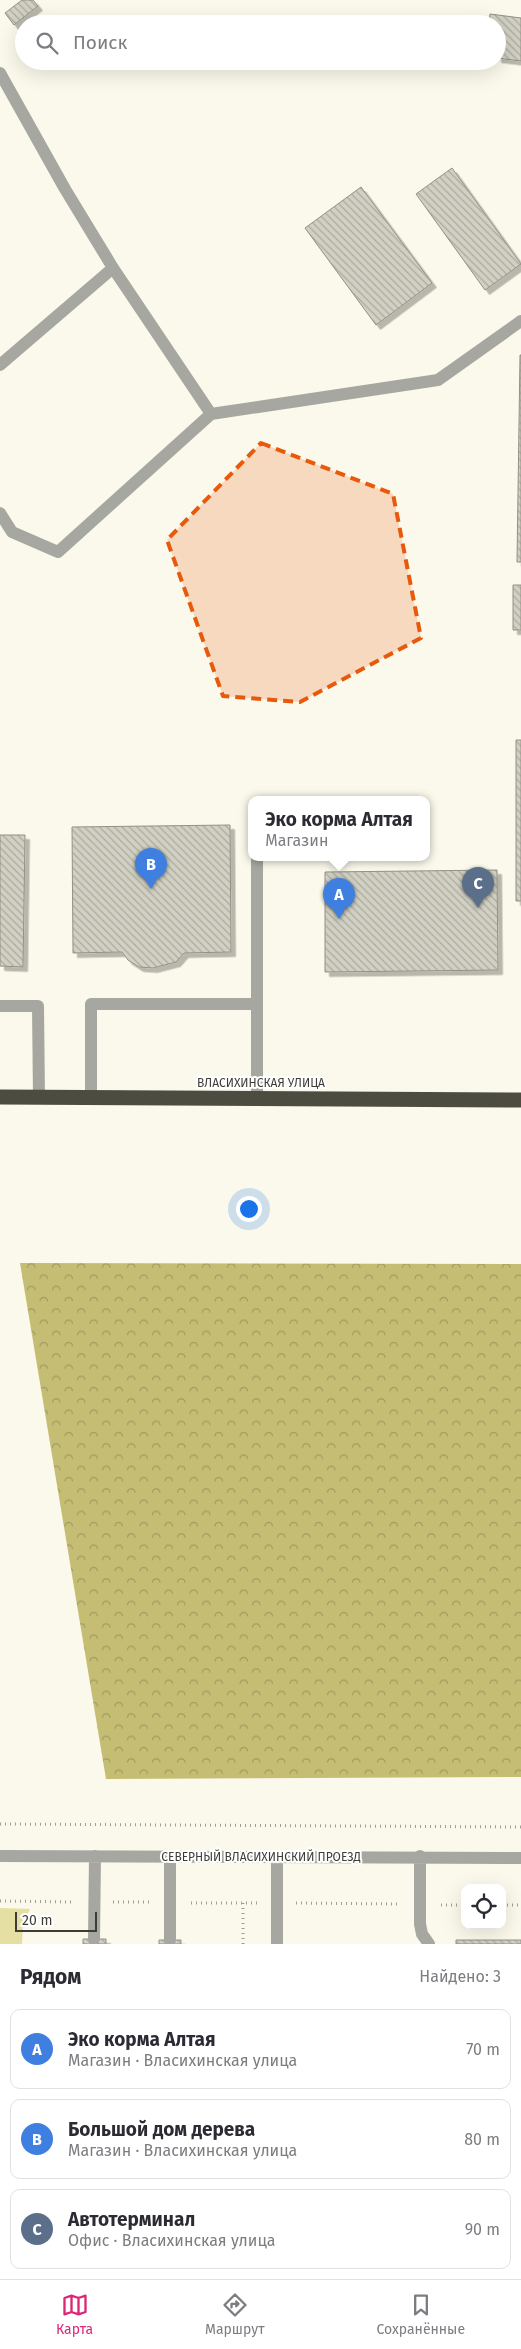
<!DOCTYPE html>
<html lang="ru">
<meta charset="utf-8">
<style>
:root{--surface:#fff;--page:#f7f7f7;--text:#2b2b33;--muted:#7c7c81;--line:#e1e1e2;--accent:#db2777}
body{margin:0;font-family:"Fira Sans",sans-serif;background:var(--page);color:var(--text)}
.controls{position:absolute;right:15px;bottom:15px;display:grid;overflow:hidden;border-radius:10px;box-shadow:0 5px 20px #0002}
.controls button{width:45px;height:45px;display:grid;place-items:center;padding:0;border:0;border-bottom:1px solid var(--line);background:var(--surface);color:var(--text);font:25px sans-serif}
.scale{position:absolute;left:15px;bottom:12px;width:82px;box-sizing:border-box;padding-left:5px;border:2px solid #3d3c37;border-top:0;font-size:14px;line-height:18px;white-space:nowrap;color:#3d3c37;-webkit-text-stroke:4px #fff;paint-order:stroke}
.you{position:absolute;left:248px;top:1208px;width:18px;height:18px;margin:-12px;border:4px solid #fff;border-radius:50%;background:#1a73e8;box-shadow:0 0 0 8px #1a73e833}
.badge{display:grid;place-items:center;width:32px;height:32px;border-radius:50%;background:var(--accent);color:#fff;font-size:16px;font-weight:700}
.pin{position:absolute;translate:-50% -41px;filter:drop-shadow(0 1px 2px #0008)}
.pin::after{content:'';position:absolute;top:26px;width:18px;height:15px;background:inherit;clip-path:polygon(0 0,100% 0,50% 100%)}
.popup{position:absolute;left:248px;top:796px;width:182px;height:65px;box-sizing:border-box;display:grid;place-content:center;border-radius:10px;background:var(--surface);filter:drop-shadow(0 1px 4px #0005);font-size:16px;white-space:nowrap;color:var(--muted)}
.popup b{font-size:19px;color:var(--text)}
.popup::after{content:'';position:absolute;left:50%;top:100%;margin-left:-10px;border:10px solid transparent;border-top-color:var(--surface)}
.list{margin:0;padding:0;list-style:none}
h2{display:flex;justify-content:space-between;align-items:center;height:65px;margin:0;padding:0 20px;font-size:21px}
h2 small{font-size:16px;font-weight:400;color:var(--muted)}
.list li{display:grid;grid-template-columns:32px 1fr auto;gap:15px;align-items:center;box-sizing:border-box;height:80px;margin:0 10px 10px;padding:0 10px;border:1px solid var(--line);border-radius:10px}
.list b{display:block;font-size:19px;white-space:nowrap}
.list p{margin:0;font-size:16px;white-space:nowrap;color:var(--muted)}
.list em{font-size:16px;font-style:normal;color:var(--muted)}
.icon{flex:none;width:28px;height:28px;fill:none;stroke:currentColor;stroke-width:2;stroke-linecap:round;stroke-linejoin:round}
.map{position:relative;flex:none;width:521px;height:1944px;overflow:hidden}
.search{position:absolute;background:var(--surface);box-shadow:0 5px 20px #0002;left:15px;right:15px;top:15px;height:55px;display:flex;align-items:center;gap:12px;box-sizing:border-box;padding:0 18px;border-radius:28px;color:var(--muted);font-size:19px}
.sheet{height:335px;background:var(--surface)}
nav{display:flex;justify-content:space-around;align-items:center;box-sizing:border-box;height:70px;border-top:1px solid var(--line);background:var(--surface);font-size:14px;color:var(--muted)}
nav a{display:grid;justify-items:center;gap:2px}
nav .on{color:var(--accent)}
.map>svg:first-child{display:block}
.forest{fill:url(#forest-crowns)}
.park{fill:#e5dfa4}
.building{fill:url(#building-back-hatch);stroke:#929184;filter:url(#shadow)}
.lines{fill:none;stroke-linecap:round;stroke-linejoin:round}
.path{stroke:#9f9e94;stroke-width:3;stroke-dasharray:1 4;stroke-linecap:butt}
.minor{stroke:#a7a7a1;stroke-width:12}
.highway{stroke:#4d4c41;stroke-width:15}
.marked{fill:#e8590c;fill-opacity:0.2;stroke:#e8590c;stroke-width:4;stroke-dasharray:10 6;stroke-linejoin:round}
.labels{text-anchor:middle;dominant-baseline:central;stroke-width:4;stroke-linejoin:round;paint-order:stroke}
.street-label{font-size:12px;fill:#3d3c37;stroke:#fff}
</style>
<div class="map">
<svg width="521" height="1944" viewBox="0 0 521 1944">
<defs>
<pattern id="forest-crowns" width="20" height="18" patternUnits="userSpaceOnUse" patternTransform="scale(1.25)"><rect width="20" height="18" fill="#c5bd73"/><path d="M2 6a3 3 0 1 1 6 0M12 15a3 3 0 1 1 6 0" fill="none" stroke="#a19b5f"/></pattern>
<pattern id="building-back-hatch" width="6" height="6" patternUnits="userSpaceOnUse" patternTransform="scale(1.25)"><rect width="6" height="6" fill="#d1d0c3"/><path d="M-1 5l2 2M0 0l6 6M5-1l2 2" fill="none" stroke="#abaa9f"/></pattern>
<filter id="shadow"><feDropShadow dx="4.5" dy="4.5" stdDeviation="0" flood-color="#0004"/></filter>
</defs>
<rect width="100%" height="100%" fill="#faf9eb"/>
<!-- forest -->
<path class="forest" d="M20,1263L521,1264V1777L106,1779Z"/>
<!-- park -->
<path class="park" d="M0,1908L30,1909L23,1924L22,1944H0Z"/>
<!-- building -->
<path class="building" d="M22,0H33L38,6L14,25L5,13Z
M490,14L521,18V61L497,58V24H489Z
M452,168L521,264L485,290L416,194Z
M361,187L432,283L376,325L305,228Z
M520,355H521V562H517Z
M513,585H521V630H513Z
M516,740H521V901H516Z
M230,825L231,952L184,953L176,962L153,968L139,967L128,960L122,952L73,953L72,827Z
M0,835H25L23,967L0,966Z
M497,870L498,970L325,972V872Z
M83,1939H106V1944H83Z
M159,1940H181V1944H159Z
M456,1940H521V1944H456Z"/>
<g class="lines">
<!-- path -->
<path class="path" d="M0,1824L521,1827
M0,1901L74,1902
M113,1902H149
M191,1903H257
M296,1903L399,1904
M441,1905H465
M502,1905H521
M243,1944V1903"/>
<!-- minor -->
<path class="minor" d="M0,73L65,189L113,268L211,414L438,380L521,321
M0,365L113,268
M0,513L12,532L58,552L211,414
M257,858V1098
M0,1006H38L39,1097
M91,1097V1004H257
M0,1856L521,1858
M420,1856V1924L422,1934L429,1944
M94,1939L95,1856
M170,1940V1857
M277,1944V1857"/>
<!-- highway -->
<path class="highway" d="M0,1097L521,1100"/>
</g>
<!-- marked area -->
<path class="marked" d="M261,443L393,494L421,638L300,702L223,696L167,540Z"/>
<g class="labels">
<!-- street labels -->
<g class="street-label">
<text x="261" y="1083">ВЛАСИХИНСКАЯ УЛИЦА</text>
<text x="261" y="1857">СЕВЕРНЫЙ ВЛАСИХИНСКИЙ ПРОЕЗД</text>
</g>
</g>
</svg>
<div class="controls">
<button><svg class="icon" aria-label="locate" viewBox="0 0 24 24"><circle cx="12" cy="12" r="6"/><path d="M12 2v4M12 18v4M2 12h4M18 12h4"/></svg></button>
</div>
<div class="scale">20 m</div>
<div class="you"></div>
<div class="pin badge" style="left:339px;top:919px;background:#3f7fe0">A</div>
<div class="popup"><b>Эко корма Алтая</b>Магазин</div>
<div class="pin badge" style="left:151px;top:889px;background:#3f7fe0">B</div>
<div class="pin badge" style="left:478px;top:908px;background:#5c6f8a">C</div>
<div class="search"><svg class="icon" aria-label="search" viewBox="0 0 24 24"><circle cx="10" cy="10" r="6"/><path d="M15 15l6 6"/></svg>Поиск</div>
</div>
<section class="sheet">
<h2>Рядом<small>Найдено: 3</small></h2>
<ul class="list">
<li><span class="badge" style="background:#3f7fe0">A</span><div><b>Эко корма Алтая</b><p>Магазин · Власихинская улица</p></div><em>70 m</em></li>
<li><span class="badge" style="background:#3f7fe0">B</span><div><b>Большой дом дерева</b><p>Магазин · Власихинская улица</p></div><em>80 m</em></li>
<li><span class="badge" style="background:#5c6f8a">C</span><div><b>Автотерминал</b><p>Офис · Власихинская улица</p></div><em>90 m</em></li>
</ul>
</section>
<nav>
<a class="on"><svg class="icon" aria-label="map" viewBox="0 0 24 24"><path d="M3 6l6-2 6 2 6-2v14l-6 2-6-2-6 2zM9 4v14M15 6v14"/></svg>Карта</a>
<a><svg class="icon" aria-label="directions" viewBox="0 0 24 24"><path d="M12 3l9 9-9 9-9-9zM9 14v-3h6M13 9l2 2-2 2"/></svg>Маршрут</a>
<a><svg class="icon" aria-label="saved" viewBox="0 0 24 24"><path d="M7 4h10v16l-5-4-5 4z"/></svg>Сохранённые</a>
</nav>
